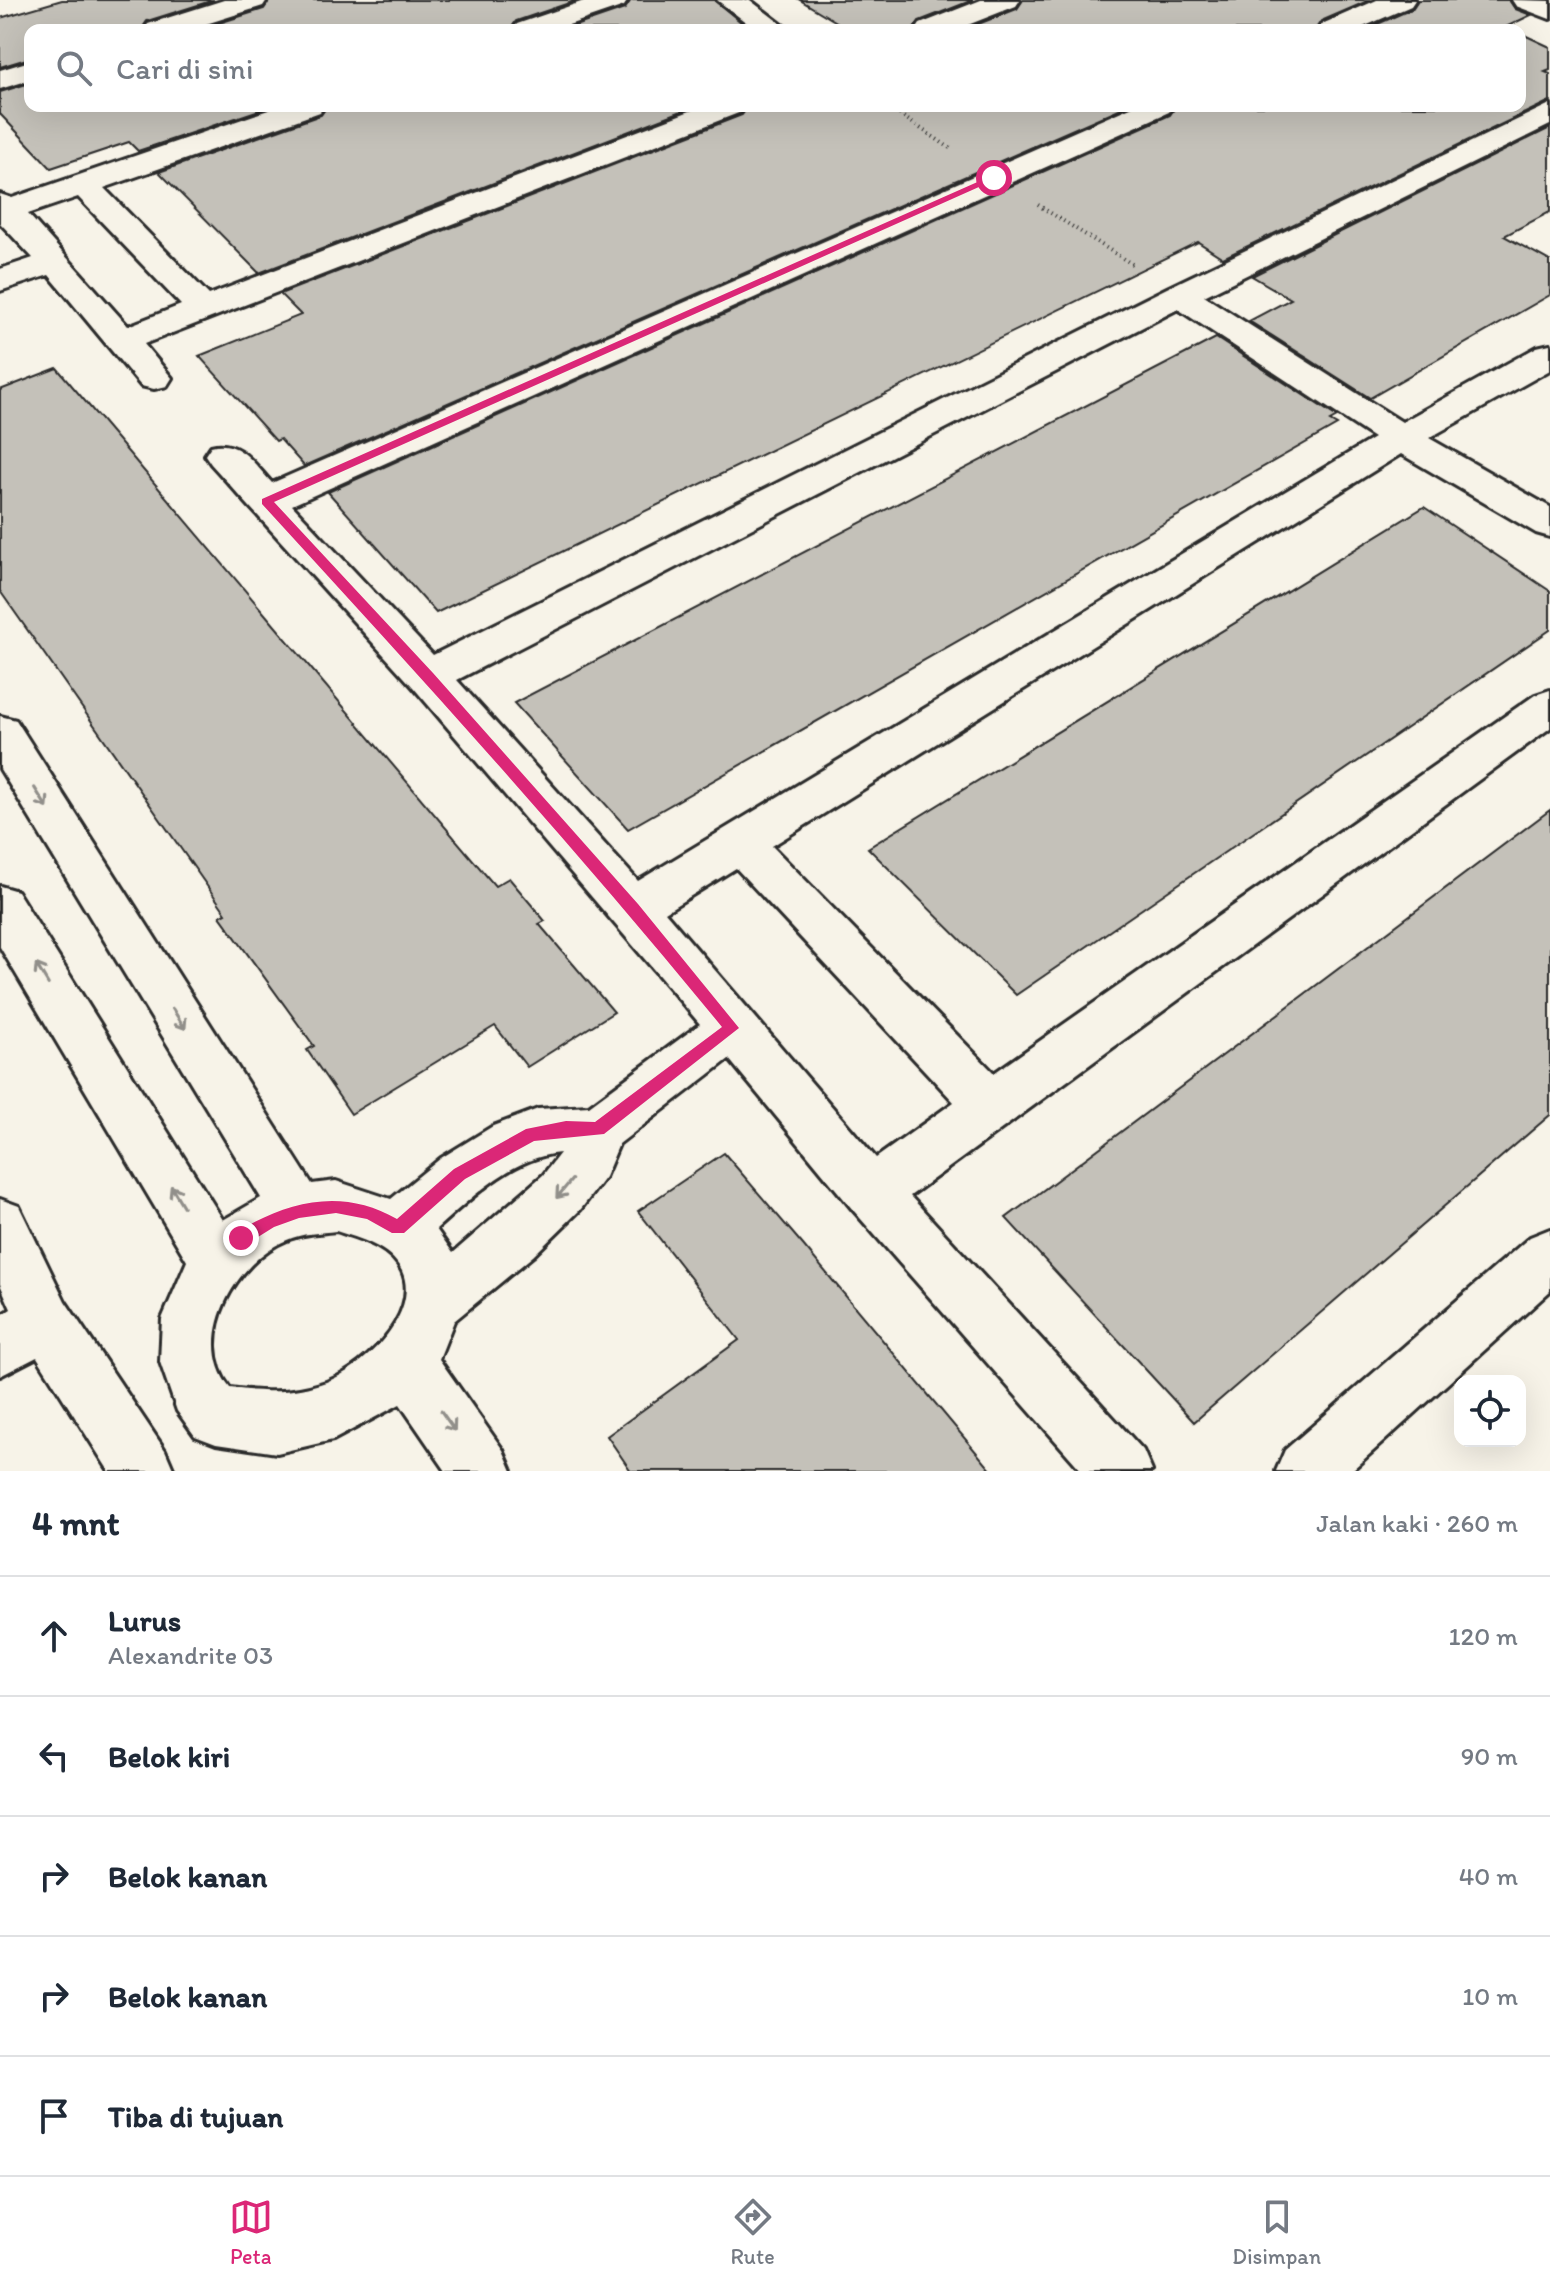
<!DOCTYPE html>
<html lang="id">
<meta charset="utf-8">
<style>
:root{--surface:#fff;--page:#f2f2f3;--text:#1f2937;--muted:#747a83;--line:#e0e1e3;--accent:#db2777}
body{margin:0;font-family:Itim,sans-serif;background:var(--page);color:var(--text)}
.controls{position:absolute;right:24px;bottom:24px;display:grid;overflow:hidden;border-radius:16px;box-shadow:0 8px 32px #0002}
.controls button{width:72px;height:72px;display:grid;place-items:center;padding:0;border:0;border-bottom:2px solid var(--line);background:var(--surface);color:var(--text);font:40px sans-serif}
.stop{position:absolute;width:24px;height:24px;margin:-18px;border:6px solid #db2777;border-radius:50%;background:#fff}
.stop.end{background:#db2777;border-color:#fff;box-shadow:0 2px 8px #0008}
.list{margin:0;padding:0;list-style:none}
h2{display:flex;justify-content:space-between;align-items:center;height:104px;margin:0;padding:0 32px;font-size:34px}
h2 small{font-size:26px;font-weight:400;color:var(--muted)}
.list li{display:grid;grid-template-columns:52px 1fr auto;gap:24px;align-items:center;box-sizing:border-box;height:120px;padding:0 32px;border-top:2px solid var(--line)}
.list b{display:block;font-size:30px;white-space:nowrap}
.list p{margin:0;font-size:26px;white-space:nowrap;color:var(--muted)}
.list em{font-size:26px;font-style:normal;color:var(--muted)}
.icon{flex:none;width:44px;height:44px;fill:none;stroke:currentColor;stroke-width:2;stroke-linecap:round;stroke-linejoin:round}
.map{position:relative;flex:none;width:1550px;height:1471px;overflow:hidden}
.search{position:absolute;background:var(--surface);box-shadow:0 8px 32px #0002;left:24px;right:24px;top:24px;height:88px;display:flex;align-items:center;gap:20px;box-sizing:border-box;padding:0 28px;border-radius:16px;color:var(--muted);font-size:30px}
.sheet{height:704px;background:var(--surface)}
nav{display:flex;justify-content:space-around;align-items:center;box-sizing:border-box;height:112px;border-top:2px solid var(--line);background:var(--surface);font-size:22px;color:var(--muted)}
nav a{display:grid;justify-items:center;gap:4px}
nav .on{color:var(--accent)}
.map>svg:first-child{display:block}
.building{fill:#c4c1b9;stroke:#2b2b2b;stroke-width:2}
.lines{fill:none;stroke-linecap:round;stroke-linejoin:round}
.minor-casing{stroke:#2b2b2b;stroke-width:6}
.path{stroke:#2b2b2b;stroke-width:4;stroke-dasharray:1 4;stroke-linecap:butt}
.minor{fill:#f7f3e8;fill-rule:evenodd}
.oneway{stroke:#918f8a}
.route{fill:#db2777}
</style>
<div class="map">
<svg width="1550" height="1471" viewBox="0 0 1550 1471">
<rect width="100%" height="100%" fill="#f7f3e8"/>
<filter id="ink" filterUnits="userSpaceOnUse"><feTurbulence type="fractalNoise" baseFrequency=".0125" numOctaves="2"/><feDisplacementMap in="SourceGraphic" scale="16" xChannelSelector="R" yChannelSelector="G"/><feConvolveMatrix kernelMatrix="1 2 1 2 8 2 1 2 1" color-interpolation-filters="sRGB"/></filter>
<g filter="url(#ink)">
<!-- building -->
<path class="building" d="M62,0H214L147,21L141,30H30V58L0,67V18Z
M270,0H578L516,21L510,30H197L264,9Z
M631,0H714L742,23L724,30H563L625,9Z
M800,0H973L919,21L913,30H850Z
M1023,0H1370L1321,21L1315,30H963L1017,9Z
M1418,0H1509L1515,9L1531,15L1506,27L1513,30H1364L1412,9Z
M1520,33L1550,47V70L1545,72L1550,74V101L1223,258L1198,242L436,613L328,492L1170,115L1176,106H1520Z
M30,83V106H271L138,151L129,142L51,168L0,114V92Z
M327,106H695L259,273L159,172L321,115Z
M748,106H1126L304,466L280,439L276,441L199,356L301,315L280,294L742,115Z
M1550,128V212L1504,236L1550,261V295L1370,398L1249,321L1291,299L1252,276Z
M1216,338L1337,417L1330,421L1337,425L628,829L514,703Z
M57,368L495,886L509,878L545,921L539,924L614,1012L527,1067L495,1026L351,1114L307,1050L314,1046L220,916L226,913L0,591V390Z
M1424,507L1550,591V630L1016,995L868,848Z
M1550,810V1115L1194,1422L1006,1218Z
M724,1153L803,1245L992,1471H631L607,1436L739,1340L638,1211Z"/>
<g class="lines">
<!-- minor casing -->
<g class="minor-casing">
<path id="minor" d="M224,0H267L263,6L187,30H144L148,24Z
M587,0H628L624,6L554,30H513L517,24Z
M717,0H750L789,30H756Z
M981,0H1020L1016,6L955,30H916L920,24Z
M1377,0H1415L1411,6L1356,30H1318L1322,24Z
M1512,0L1550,1V19L1516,6Z
M30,61V80L0,89V70Z
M1550,104V125L1204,296L1402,422L1537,347L1550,344V370L1429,438L1550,507V537L1536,533L1401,454L772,846L994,1073L1535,695L1550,690V728L910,1196L1143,1450L1152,1471H1082L853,1210L729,1059L619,1144L605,1177L581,1209L533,1256L454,1321L439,1359L503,1450L512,1471H446L400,1404L333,1440L277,1453L216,1444L195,1436L177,1411L160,1362L162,1319L187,1261L0,947V886L17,891L223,1220L261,1198L0,769V716L16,720L312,1184L336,1181L391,1199L441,1158L493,1126L538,1109L589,1106L700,1024L413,687L211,464L205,455L211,446C240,439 254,464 272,483L1133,106H1173L1169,112L292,505L433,655L1167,288ZM1178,309L1374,438L638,881L457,680ZM736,868L954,1102L876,1158L665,912ZM560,1153L543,1175L453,1253L436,1229C470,1199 512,1157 560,1153ZM336,1231C360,1239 390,1246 402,1271C422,1315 358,1374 320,1384C288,1394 262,1392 230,1388C190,1338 237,1260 287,1240C302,1233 320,1233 336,1231Z
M280,106H324L320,112L104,188L209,295L703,106H745L741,112L144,344L172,378L167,386L154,389L141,386L49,275L0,291V269L33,258L0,223V194L12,198ZM78,197L181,305L128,326L28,214Z
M0,1199L19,1206L65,1301L165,1450L174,1471H109L37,1357L0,1376V1316L11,1309L0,1284Z
M1550,1229V1291L1351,1471H1276L1285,1450L1530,1237Z"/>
</g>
<!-- path -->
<path class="path" d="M887,106L953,150
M1038,205L1135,266"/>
<!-- minor -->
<use href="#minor" class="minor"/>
</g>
<!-- one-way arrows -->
<defs><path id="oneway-shaft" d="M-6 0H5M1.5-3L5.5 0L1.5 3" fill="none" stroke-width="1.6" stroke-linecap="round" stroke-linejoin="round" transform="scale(2)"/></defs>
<g class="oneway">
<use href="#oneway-shaft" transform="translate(41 798) rotate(58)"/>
<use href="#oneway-shaft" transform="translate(42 974) rotate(-121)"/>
<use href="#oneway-shaft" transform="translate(179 1019) rotate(58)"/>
<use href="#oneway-shaft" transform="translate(564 1189) rotate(130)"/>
<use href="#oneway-shaft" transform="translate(177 1196) rotate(-121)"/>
<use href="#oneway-shaft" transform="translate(448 1421) rotate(55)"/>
</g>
</g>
<!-- route -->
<path class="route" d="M991,176L999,178L274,502L433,673L638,904L739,1028L604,1134L534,1141L465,1179L404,1233H392L367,1219L336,1213L299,1218L274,1227L247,1244H235V1233C287,1201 342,1187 397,1219L454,1169L526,1129L566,1121L595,1122L722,1027C575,847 419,675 262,504V499Z"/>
</svg>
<div class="controls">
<button><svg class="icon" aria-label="locate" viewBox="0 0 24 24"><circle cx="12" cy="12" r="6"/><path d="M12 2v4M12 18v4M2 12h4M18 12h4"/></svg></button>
</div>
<div class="stop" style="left:994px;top:178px"></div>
<div class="stop end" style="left:241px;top:1238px"></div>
<div class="search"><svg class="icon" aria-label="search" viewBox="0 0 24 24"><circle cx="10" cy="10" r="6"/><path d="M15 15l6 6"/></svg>Cari di sini</div>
</div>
<section class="sheet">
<h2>4 mnt<small>Jalan kaki · 260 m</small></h2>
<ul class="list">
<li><svg class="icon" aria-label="ahead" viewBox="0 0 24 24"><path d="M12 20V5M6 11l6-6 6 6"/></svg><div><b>Lurus</b><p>Alexandrite 03</p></div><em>120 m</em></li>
<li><svg class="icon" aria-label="left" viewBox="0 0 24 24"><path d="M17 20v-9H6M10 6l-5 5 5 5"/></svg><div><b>Belok kiri</b></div><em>90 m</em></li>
<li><svg class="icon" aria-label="right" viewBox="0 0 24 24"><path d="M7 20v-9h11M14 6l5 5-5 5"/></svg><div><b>Belok kanan</b></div><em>40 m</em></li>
<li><svg class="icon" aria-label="right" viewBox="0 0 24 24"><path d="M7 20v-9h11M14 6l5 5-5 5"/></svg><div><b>Belok kanan</b></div><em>10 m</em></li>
<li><svg class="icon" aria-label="arrive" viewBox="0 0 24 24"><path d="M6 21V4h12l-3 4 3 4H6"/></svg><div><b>Tiba di tujuan</b></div></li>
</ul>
</section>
<nav>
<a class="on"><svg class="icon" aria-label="map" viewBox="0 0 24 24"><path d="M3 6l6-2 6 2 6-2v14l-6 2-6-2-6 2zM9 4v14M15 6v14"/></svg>Peta</a>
<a><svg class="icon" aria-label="directions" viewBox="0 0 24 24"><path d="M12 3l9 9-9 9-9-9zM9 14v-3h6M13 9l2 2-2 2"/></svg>Rute</a>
<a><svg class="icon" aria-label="saved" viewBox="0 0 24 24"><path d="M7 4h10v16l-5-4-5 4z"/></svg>Disimpan</a>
</nav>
